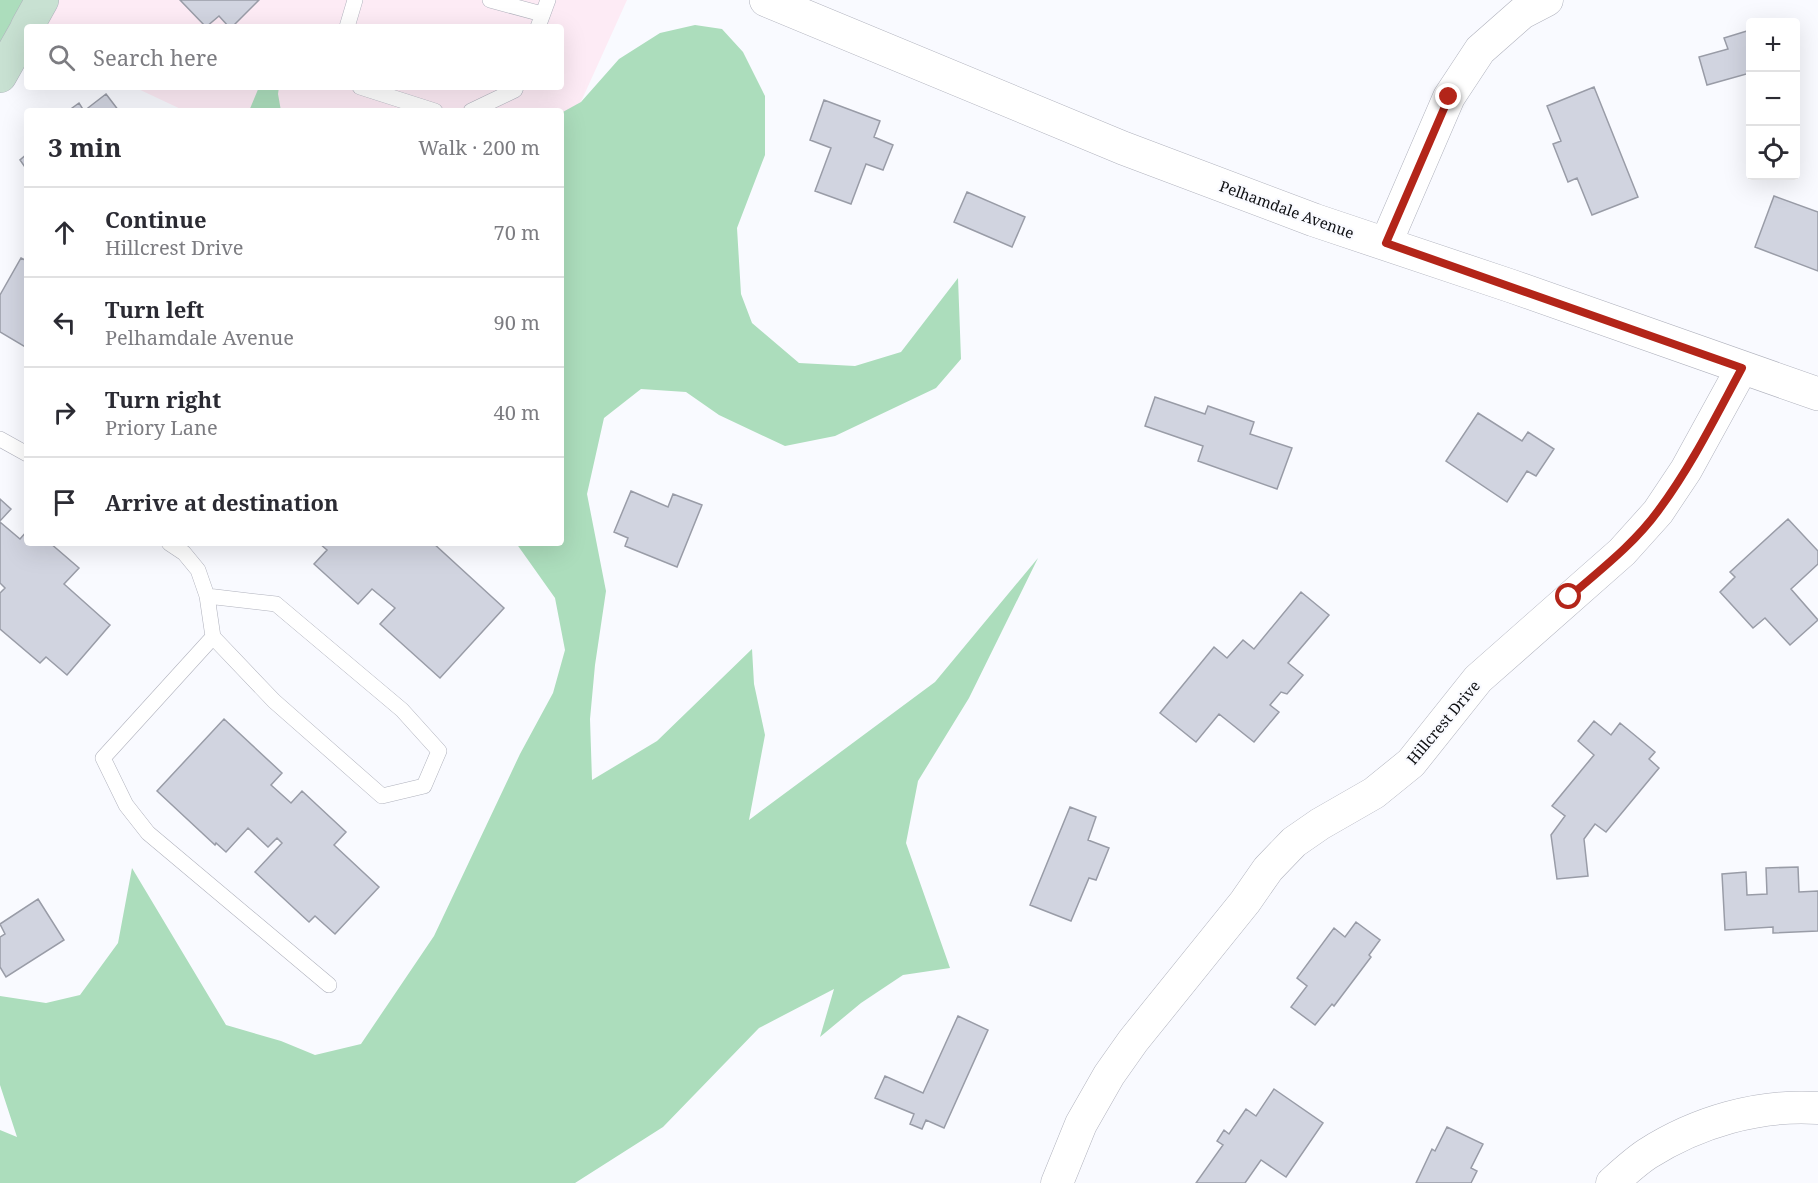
<!DOCTYPE html>
<meta charset="utf-8">
<style>
:root{--surface:#fff;--page:#f7f7f7;--text:#2b2b33;--muted:#7c7c81;--line:#e1e1e2}
body{margin:0;font-family:"Noto Serif",serif;background:var(--page);color:var(--text)}
.controls{position:absolute;right:18px;top:18px;display:grid;overflow:hidden;border-radius:6px;box-shadow:0 6px 24px #0002}
.controls button{width:54px;height:54px;display:grid;place-items:center;padding:0;border:0;border-bottom:2px solid var(--line);background:var(--surface);color:var(--text);font:30px sans-serif}
.stop{position:absolute;width:18px;height:18px;margin:-14px;border:4px solid #b32519;border-radius:50%;background:#fff}
.stop.end{background:#b32519;border-color:#fff;box-shadow:0 2px 6px #0008}
.list{margin:0;padding:0;list-style:none}
h2{display:flex;justify-content:space-between;align-items:center;height:78px;margin:0;padding:0 24px;font-size:26px}
h2 small{font-size:20px;font-weight:400;color:var(--muted)}
.list li{display:grid;grid-template-columns:39px 1fr auto;gap:18px;align-items:center;box-sizing:border-box;height:90px;padding:0 24px;border-top:2px solid var(--line)}
.list b{display:block;font-size:22px;white-space:nowrap}
.list p{margin:0;font-size:20px;white-space:nowrap;color:var(--muted)}
.list em{font-size:20px;font-style:normal;color:var(--muted)}
.icon{flex:none;width:33px;height:33px;fill:none;stroke:currentColor;stroke-width:2;stroke-linecap:round;stroke-linejoin:round}
.map{position:relative;flex:none;width:1818px;height:1183px;overflow:hidden}
.search{position:absolute;background:var(--surface);box-shadow:0 6px 24px #0002;left:24px;top:24px;width:540px;height:66px;display:flex;align-items:center;gap:15px;box-sizing:border-box;padding:0 21px;border-radius:6px;color:var(--muted);font-size:22px}
.panel{position:absolute;background:var(--surface);box-shadow:0 6px 24px #0002;left:24px;top:108px;width:540px;height:438px;border-radius:6px}
.map>svg:first-child{display:block}
.commercial{fill:#fdebf5}
.green{fill:#acddbc}
.building{fill:#d1d4e0;stroke:#999ca7;stroke-width:1.5}
.lines{fill:none;stroke-linecap:round;stroke-linejoin:round}
.service-casing{stroke:#b0b2bd;stroke-width:16}
.minor-casing{stroke:#b0b2bd;stroke-width:33}
.tertiary-casing{stroke:#b0b2bd;stroke-width:34}
.secondary-casing{stroke:#b0b2bd;stroke-width:34}
.service{stroke:#fff;stroke-width:15}
.minor{stroke:#fff;stroke-width:32}
.tertiary{stroke:#fff;stroke-width:33}
.secondary{stroke:#c8e1d2;stroke-width:33}
.route{stroke:#b32519;stroke-width:8}
.labels{text-anchor:middle;dominant-baseline:central;stroke-width:4.5;stroke-linejoin:round;paint-order:stroke}
.street-label{font-size:15px;fill:#0e0f12;stroke:#f9faff}
</style>
<div class="map">
<svg width="1818" height="1183" viewBox="0 0 1818 1183">
<rect width="100%" height="100%" fill="#f9faff"/>
<!-- commercial -->
<path class="commercial" d="M39,0H627L561,146V111H185L134,87H561V27H27Z"/>
<!-- green -->
<path class="green" d="M0,0H39L0,78Z
M695,25L722,29L743,52L765,96V155L737,228L741,294L752,323L799,363L855,366L901,352L958,278L961,359L936,388L835,436L785,446L719,415L686,392L641,389L604,418L587,494L606,591L595,665L590,719L592,780L657,741L752,649L754,684L765,735L749,820L935,682L1038,558L969,698L918,781L906,843L950,968L903,975L861,1003L820,1037L834,989L759,1028L663,1127L575,1183H0V1130L17,1137L0,1085V996L46,1003L80,995L118,943L132,868L226,1025L281,1041L315,1055L361,1044L434,936L520,754L553,693L565,650L555,598L516,543H561V113L581,102L619,59L660,33Z
M259,87H279L278,94L281,111H249Z"/>
<!-- building -->
<path class="building" d="M180,0H259L232,27H229L219,16L206,27Z
M1750,30V73L1707,85L1699,57L1728,49L1724,38Z
M1594,87L1638,197L1592,215L1577,178L1568,182L1553,144L1561,141L1547,106Z
M106,94L119,111H68L79,103L84,111Z
M824,100L880,121L874,137L893,145L883,170L866,164L851,204L815,191L831,148L810,140Z
M27,154V170L20,160Z
M967,192L1025,217L1012,247L954,222Z
M1774,196L1818,212V271L1755,247Z
M21,258L27,261V348L0,332V295Z
M1155,397L1205,414L1208,406L1254,422L1250,434L1292,448L1277,489L1198,461L1203,446L1145,426Z
M1478,413L1522,441L1528,432L1554,449L1536,476L1527,471L1507,502L1446,461Z
M631,491L668,507L673,494L702,505L677,567L625,546L628,538L614,532Z
M0,499L11,509L0,521Z
M1788,519L1818,551V564L1791,589L1818,620L1790,645L1765,618L1753,628L1720,592L1735,577L1730,572Z
M0,522L20,539L27,531V543H50L79,568L64,584L110,625L67,675L46,657L40,663L0,629V593L5,588L0,583Z
M319,543H433L504,608L440,678L380,624L395,608L372,589L358,604L314,564L327,550Z
M1301,592L1329,615L1288,663L1303,675L1287,694L1281,692L1270,705L1279,712L1254,742L1219,714L1196,742L1160,713L1214,647L1227,658L1243,640L1254,649Z
M224,719L282,773L271,785L291,803L302,791L346,832L334,845L379,887L335,934L315,916L309,922L255,872L282,843L277,838L268,847L248,828L226,852L216,843L215,845L157,791Z
M1594,721L1611,735L1620,723L1655,752L1649,759L1659,768L1606,832L1595,824L1584,839L1588,876L1557,879L1551,835L1565,816L1552,806L1594,755L1578,741Z
M1070,807L1096,817L1088,840L1109,848L1096,880L1089,878L1071,921L1030,905Z
M1798,867L1799,892L1818,891V931L1773,933V927L1725,930L1722,874L1746,872L1747,895L1767,894L1766,868Z
M38,899L64,940L6,977L0,967V937L5,934L0,924Z
M1356,922L1380,940L1369,955L1371,957L1334,1006L1332,1004L1315,1025L1291,1007L1307,986L1297,978L1334,928L1345,937Z
M958,1016L988,1030L944,1128L926,1120L922,1129L910,1124L914,1114L875,1098L885,1076L923,1093Z
M1274,1089L1323,1123L1286,1177L1261,1160L1245,1183H1196L1223,1145L1217,1141L1224,1130L1229,1134L1246,1109L1256,1116Z
M1447,1127L1483,1144L1471,1168L1477,1171L1471,1183H1416L1432,1149L1435,1151Z"/>
<g class="lines">
<!-- service casing -->
<g class="service-casing">
<path id="service" d="M490,0L542,14
M347,27L355,0
M538,27L548,0
M360,87L435,111
M471,111L515,90L516,87
M0,439L27,454
M169,543L184,553L198,570L207,596L213,637L274,701L382,796L424,786L439,751L402,710L276,604L207,596
M213,637L103,758L126,805L148,833L329,985"/>
</g>
<!-- minor casing -->
<g class="minor-casing">
<path id="minor" d="M1386,243L1449,97L1480,50L1522,13L1547,0
M1057,1183L1081,1124L1109,1075L1133,1041L1245,902L1268,869L1294,842L1320,824L1374,793L1411,763L1478,679L1622,552L1658,512L1686,470L1742,368
M1612,1183C1623,1173 1635,1162 1647,1154C1697,1122 1759,1104 1818,1108"/>
</g>
<!-- tertiary casing -->
<g class="tertiary-casing">
<path id="tertiary" d="M766,0L1123,148L1314,220L1511,286L1818,394"/>
</g>
<!-- secondary casing -->
<g class="secondary-casing">
<path id="secondary" d="M27,27L42,0
M0,76L27,28"/>
</g>
<!-- service -->
<use href="#service" class="service"/>
<!-- minor -->
<use href="#minor" class="minor"/>
<!-- tertiary -->
<use href="#tertiary" class="tertiary"/>
<!-- secondary -->
<use href="#secondary" class="secondary"/>
</g>
<g class="lines">
<!-- route -->
<path class="route" d="M1449,97L1386,243L1742,368C1716,416 1691,467 1658,511C1634,544 1600,570 1569,597"/>
</g>
<g class="labels">
<!-- street labels -->
<g class="street-label">
<text transform="translate(1287 209) rotate(20)">Pelhamdale Avenue</text>
<text transform="translate(1443 722) rotate(-50)">Hillcrest Drive</text>
</g>
</g>
</svg>
<div class="controls">
<button>+</button>
<button>−</button>
<button><svg class="icon" aria-label="locate" viewBox="0 0 24 24"><circle cx="12" cy="12" r="6"/><path d="M12 2v4M12 18v4M2 12h4M18 12h4"/></svg></button>
</div>
<div class="stop" style="left:1569px;top:597px"></div>
<div class="stop end" style="left:1449px;top:97px"></div>
<div class="search"><svg class="icon" aria-label="search" viewBox="0 0 24 24"><circle cx="10" cy="10" r="6"/><path d="M15 15l6 6"/></svg>Search here</div>
<section class="panel">
<h2>3 min<small>Walk · 200 m</small></h2>
<ul class="list">
<li><svg class="icon" aria-label="ahead" viewBox="0 0 24 24"><path d="M12 20V5M6 11l6-6 6 6"/></svg><div><b>Continue</b><p>Hillcrest Drive</p></div><em>70 m</em></li>
<li><svg class="icon" aria-label="left" viewBox="0 0 24 24"><path d="M17 20v-9H6M10 6l-5 5 5 5"/></svg><div><b>Turn left</b><p>Pelhamdale Avenue</p></div><em>90 m</em></li>
<li><svg class="icon" aria-label="right" viewBox="0 0 24 24"><path d="M7 20v-9h11M14 6l5 5-5 5"/></svg><div><b>Turn right</b><p>Priory Lane</p></div><em>40 m</em></li>
<li><svg class="icon" aria-label="arrive" viewBox="0 0 24 24"><path d="M6 21V4h12l-3 4 3 4H6"/></svg><div><b>Arrive at destination</b></div></li>
</ul>
</section>
</div>
